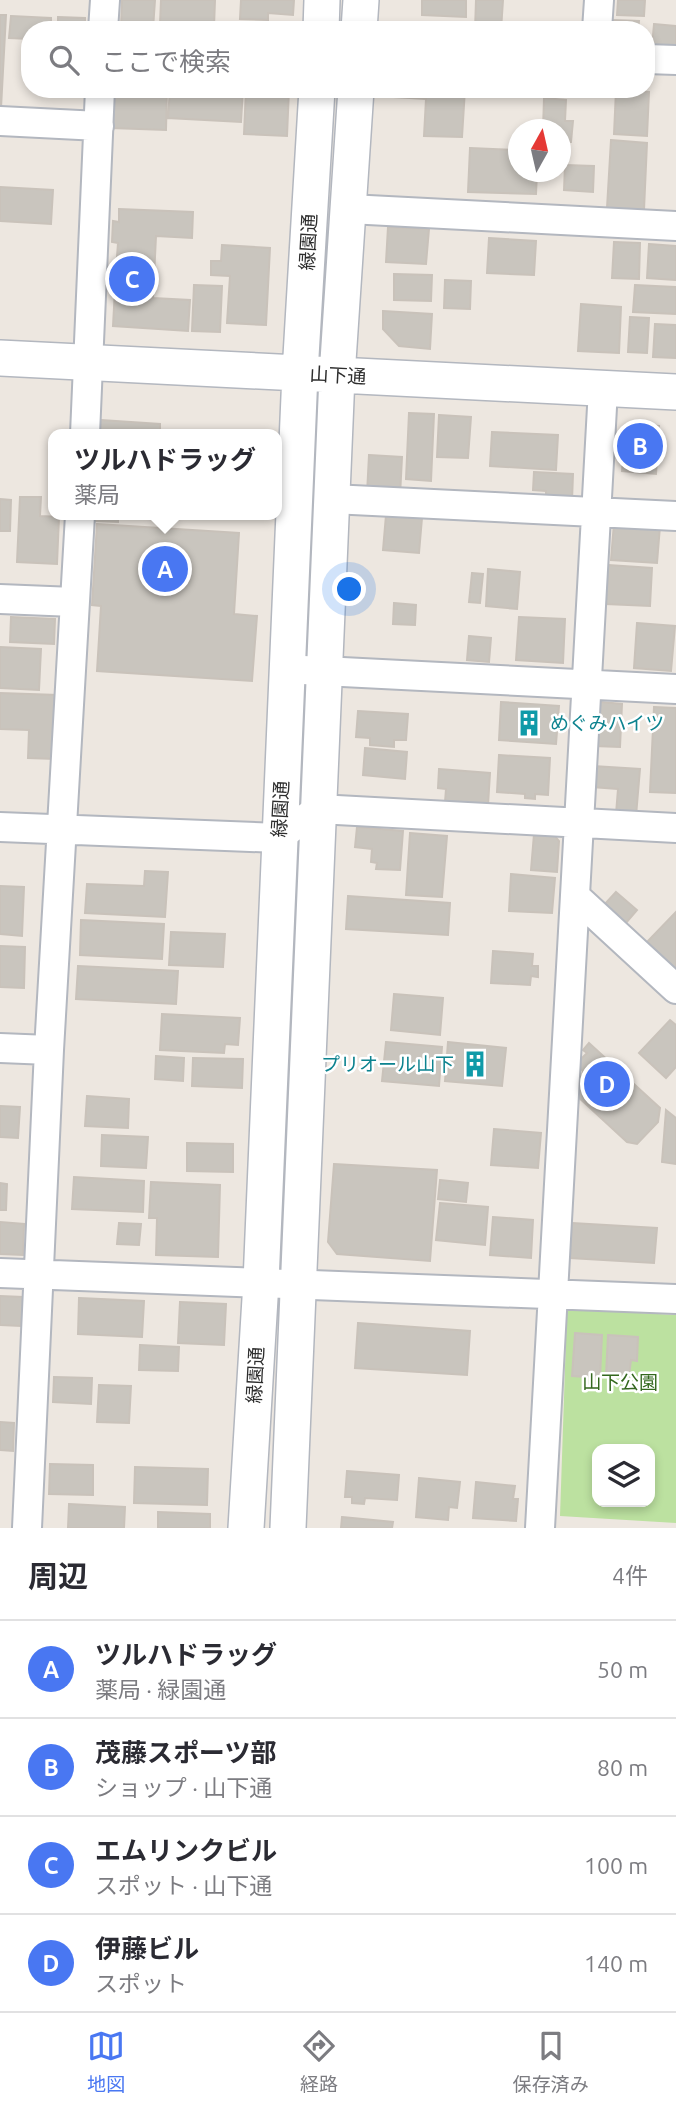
<!DOCTYPE html>
<html lang="ja">
<meta charset="utf-8">
<style>
:root{--surface:#fff;--page:#f7f7f7;--text:#2b2b33;--muted:#7c7c81;--line:#e1e1e2;--accent:#4977f2}
body{margin:0;font-family:Ubuntu,"Noto Sans JP",sans-serif;background:var(--page);color:var(--text)}
.controls{position:absolute;right:21px;bottom:21px;display:grid;overflow:hidden;border-radius:14px;box-shadow:0 4px 10px #0003}
.controls button{width:63px;height:63px;display:grid;place-items:center;padding:0;border:0;border-bottom:2px solid var(--line);background:var(--surface);color:var(--text);font:35px sans-serif}
.compass{position:absolute;left:508px;top:119px;width:63px;height:63px;border-radius:50%;background:var(--surface);box-shadow:0 4px 10px #0003;rotate:8deg}
.you{position:absolute;left:350px;top:590px;width:24px;height:24px;margin:-18px;border:5px solid #fff;border-radius:50%;background:#1a73e8;box-shadow:0 0 0 10px #1a73e833}
.badge{display:grid;place-items:center;width:46px;height:46px;border-radius:50%;background:var(--accent);color:#fff;font-size:23px;font-weight:700}
.pin{position:absolute;translate:-50% -50%;border:4px solid #fff;box-shadow:0 2px 7px #0006}
.popup{position:absolute;left:48px;top:429px;width:234px;height:91px;box-sizing:border-box;display:grid;place-content:center;border-radius:14px;background:var(--surface);filter:drop-shadow(0 2px 5px #0005);font-size:23px;white-space:nowrap;color:var(--muted)}
.popup b{font-size:26px;color:var(--text)}
.popup::after{content:'';position:absolute;left:50%;top:100%;margin-left:-14px;border:14px solid transparent;border-top-color:var(--surface)}
.list{margin:0;padding:0;list-style:none}
h2{display:flex;justify-content:space-between;align-items:center;height:91px;margin:0;padding:0 28px;font-size:30px}
h2 small{font-size:23px;font-weight:400;color:var(--muted)}
.list li{display:grid;grid-template-columns:46px 1fr auto;gap:21px;align-items:center;box-sizing:border-box;height:98px;padding:0 28px;border-top:2px solid var(--line)}
.list b{display:block;font-size:26px;white-space:nowrap}
.list p{margin:0;font-size:23px;white-space:nowrap;color:var(--muted)}
.list em{font-size:23px;font-style:normal;color:var(--muted)}
.icon{flex:none;width:38px;height:38px;fill:none;stroke:currentColor;stroke-width:2;stroke-linecap:round;stroke-linejoin:round}
.map{position:relative;flex:none;width:676px;height:1528px;overflow:hidden}
.search{position:absolute;background:var(--surface);box-shadow:0 4px 10px #0003;left:21px;right:21px;top:21px;height:77px;display:flex;align-items:center;gap:18px;box-sizing:border-box;padding:0 24px;border-radius:28px;color:var(--muted);font-size:26px}
.sheet{height:483px;background:var(--surface)}
nav{display:flex;justify-content:space-around;align-items:center;box-sizing:border-box;height:98px;border-top:2px solid var(--line);background:var(--surface);font-size:19px;color:var(--muted)}
nav a{display:grid;justify-items:center;gap:4px}
nav .on{color:var(--accent)}
.map>svg:first-child{display:block}
.green{fill:#bce1a0;fill-rule:evenodd}
.building{fill:#c9c5be;stroke:#c9c2ba;stroke-width:2}
.lines{fill:none;stroke-linecap:round;stroke-linejoin:round}
.minor-casing{stroke:#b3b7bf;stroke-width:32}
.tertiary-casing{stroke:#b3b7bf;stroke-width:38}
.minor{stroke:#fff;stroke-width:28}
.tertiary{stroke:#fff;stroke-width:35}
.labels{text-anchor:middle;dominant-baseline:central;stroke-width:5;stroke-linejoin:round;paint-order:stroke}
.street-label{font-size:19px;fill:#2d2d2d;stroke:#fff}
.culture-label{font-size:19px;fill:#0d838f;stroke:#fff;text-anchor:start}
.park-label{font-size:19px;fill:#34681e;stroke:#fff}
</style>
<div class="map">
<svg width="676" height="1528" viewBox="0 0 676 1528">
<rect width="100%" height="100%" fill="#ede7e0"/>
<!-- green -->
<path class="green" d="M567,1309L676,1315V1523L560,1516ZM597,1449H650V1502H597Z"/>
<!-- building -->
<path class="building" d="M122,0H155L153,29L121,28Z
M161,0H215L214,27L160,25Z
M241,0H294L293,15L268,13V20L240,19Z
M422,0H466V17L422,15Z
M476,0H503L501,30H475Z
M618,0H645L644,16L617,15Z
M0,15H6L1,108H0Z
M11,16L51,18V30H30V39L9,38Z
M58,17L85,18V30H58Z
M612,20L639,21L638,30H611Z
M654,24L676,26V48L652,47Z
M112,89H167L166,130L111,128Z
M170,89H243L241,122L168,118Z
M246,89H289L287,136L244,134Z
M394,89H465L462,137L424,136L426,99L394,97Z
M616,90L649,92L647,136L614,134Z
M544,98L566,100L565,121H573L571,142H560V130H543Z
M611,140L647,143L644,210L607,208Z
M470,148L518,150V172H537L536,194L468,192Z
M565,165L594,166L593,192L564,190Z
M0,187L53,190L51,224L0,221Z
M119,209L193,212L192,238L156,236L153,298L190,300L188,331L113,326L115,289H110L111,269L116,270L118,243L112,242L113,221L119,222Z
M388,227L429,229L426,264L386,262Z
M489,238L536,241L534,275L487,273Z
M614,242L640,243L639,279L612,278Z
M649,244L676,246V280L647,278Z
M222,245L270,248L266,325L227,323L230,276L211,275V261H221Z
M394,274L432,275L431,301L394,300Z
M445,280L471,281L470,309L444,308Z
M194,285L222,286L220,332L192,331Z
M635,285L676,287V314L633,312Z
M581,304L621,307L619,353L578,351Z
M383,311L432,314L430,349L399,346L383,329Z
M630,317L649,318L647,353L628,352Z
M655,324L676,325V358L653,357Z
M409,413L434,414L431,481L406,479Z
M439,415L471,417L468,458L437,457Z
M101,420L160,424V434H100Z
M626,424L659,426L656,474L622,471Z
M492,432L558,435L556,470L490,466Z
M369,455L402,457L400,496L367,494Z
M534,472L573,474L572,501L546,499V491L533,490Z
M20,497H41L40,516L59,517L57,564L17,562Z
M0,499L11,500L10,531H0Z
M96,515H118V522L96,521Z
M386,515L422,518L419,553L383,550Z
M614,523L660,526L657,563L611,560Z
M97,524L239,533L234,614L257,616L252,681L97,671L101,606L92,605Z
M608,565L652,568L650,606L606,604Z
M488,569L520,572L517,609L486,606Z
M472,573L483,574L480,603L469,602Z
M394,603L416,605L415,625L393,624Z
M11,617L55,619L54,644L10,642Z
M519,617L565,619L563,663L516,660Z
M637,623L675,626L671,671L634,668Z
M469,636L491,638L489,662L467,660Z
M0,647L41,649L39,690L0,688Z
M0,693L58,695L55,759L28,758L29,730L0,729Z
M501,702L559,706L556,744L499,740Z
M601,702L622,704L620,747L594,746L595,709Z
M654,707L676,708V793L650,792Z
M358,711L408,714L406,740H394V747L370,745V738L356,737Z
M365,748L407,752L405,779L363,775Z
M499,755L550,758L548,795L535,794V799L525,798V794L497,792Z
M593,766L640,769L636,816L616,814L618,789L592,787Z
M439,769L490,773L488,805L445,802L446,789L438,788Z
M357,827L403,831L400,870L376,869L377,863L371,862L372,849L355,847Z
M410,833L447,836L442,897L406,895Z
M534,834L554,835L559,841L557,872L531,870Z
M145,871L168,872L165,917L85,913L87,884L144,886Z
M511,874L555,878L552,913L509,911Z
M0,886L24,887L22,936L0,934Z
M616,892L637,910L625,924L604,905Z
M348,896L450,903L448,935L346,929Z
M676,912V970L647,942Z
M81,920L164,924L162,959L80,955Z
M171,932L225,934L223,967L169,965Z
M0,946L25,947L24,988L0,987Z
M493,951L533,954L532,966H538V977L531,976L530,985L491,983Z
M78,966L178,971L176,1004L76,999Z
M394,994L443,998L440,1035L391,1030Z
M162,1014L240,1018L238,1045L225,1044L224,1053L160,1050Z
M670,1020L676,1025V1067L666,1078L639,1053Z
M386,1042L442,1047L439,1086L382,1081Z
M448,1042L506,1048L502,1086L445,1081Z
M589,1043L660,1108L658,1122L637,1144L627,1142L578,1097L583,1071L576,1064L587,1053L583,1050Z
M156,1056L184,1058L183,1081L155,1079Z
M193,1058L243,1059L242,1088L192,1086Z
M87,1096L129,1099L128,1128L85,1126Z
M0,1106L20,1107L18,1138L0,1137Z
M666,1110L676,1118V1164L662,1162Z
M494,1129L541,1133L538,1168L491,1165Z
M102,1135L148,1137L146,1168L101,1166Z
M187,1143L233,1144V1172L187,1171Z
M334,1164L437,1170L430,1261L337,1254L328,1242Z
M74,1177L144,1181L143,1212L72,1209Z
M440,1180L468,1183L466,1202L438,1199Z
M151,1182L220,1185L218,1257L156,1255L157,1218H149Z
M0,1183L7,1184L6,1210H0Z
M440,1203L488,1207L485,1245L436,1240Z
M493,1217L533,1220L531,1258L490,1255Z
M0,1222L24,1224L23,1255L0,1254Z
M119,1223L141,1224L139,1245L117,1244Z
M572,1223L657,1228L654,1263L570,1258Z
M0,1296L23,1297L21,1326L0,1325Z
M79,1298L144,1301L142,1337L78,1334Z
M180,1302L226,1304L224,1345L178,1343Z
M358,1323L470,1331L467,1375L355,1368Z
M575,1333L602,1335L600,1378L572,1376Z
M608,1335L638,1337L637,1361L631,1360L629,1376L606,1375Z
M140,1345L179,1347L178,1371L139,1370Z
M54,1377L92,1378L91,1404L53,1402Z
M99,1385L131,1386L129,1423L97,1422Z
M0,1422L14,1423L13,1451L0,1450Z
M50,1464L93,1465V1495L49,1494Z
M135,1467L208,1469L207,1505L134,1503Z
M347,1471L399,1475L397,1500L365,1498L364,1504L352,1503V1497H345Z
M419,1478L460,1482L457,1508L449,1507L448,1520L416,1517Z
M476,1482L515,1486L513,1499H518L516,1521L473,1518Z
M69,1504L125,1507L124,1528H68Z
M158,1512L210,1514V1528H158Z
M342,1517L393,1522L392,1528H341Z"/>
<g class="lines">
<!-- minor casing -->
<g class="minor-casing">
<path id="minor" d="M103,30L105,0
M597,30L599,0
M646,59L676,60
M0,121L99,126
M349,209L676,226
M85,434L100,89
M332,499L676,516
M0,599L74,602
M303,670L676,689
M0,827L278,838L318,809L676,828
M575,896L676,989
M0,1048L49,1050
M0,1273L676,1299
M27,1528L49,1050L80,515
M540,1528L603,389"/>
</g>
<!-- tertiary casing -->
<g class="tertiary-casing">
<path id="tertiary" d="M321,30L322,0
M359,30L361,0
M0,358L676,392
M246,1528L261,1282L300,373L317,89
M288,1528L337,376L356,89"/>
</g>
<!-- minor -->
<use href="#minor" class="minor"/>
<!-- tertiary -->
<use href="#tertiary" class="tertiary"/>
</g>
<!-- icons -->
<defs>
<g id="building-bare" transform="scale(2.1)"><path d="M-4-6H4V6H1V3H-1V6H-4ZM-2.5-4.3h1.7v1.8h-1.7ZM.8-4.3h1.7v1.8H.8ZM-2.5-1h1.7V.8h-1.7ZM.8-1h1.7V.8H.8Z" fill="#0f9aa8" stroke="#fff" stroke-width="2.5" paint-order="stroke"/></g>
</defs>
<g fill-rule="evenodd">
<use href="#building-bare" x="529" y="723"/>
<use href="#building-bare" x="475" y="1064"/>
</g>
<g class="labels">
<!-- street labels -->
<g class="street-label">
<text transform="translate(308 242) rotate(-87)">緑園通</text>
<text transform="translate(338 375) rotate(3)">山下通</text>
<text transform="translate(280 809) rotate(-87)">緑園通</text>
<text transform="translate(255 1375) rotate(-87)">緑園通</text>
</g>
<!-- culture labels -->
<g class="culture-label">
<text x="550" y="723">めぐみハイツ</text>
<text x="454" y="1064" text-anchor="end">プリオール山下</text>
</g>
<!-- park labels -->
<g class="park-label">
<text x="620" y="1382">山下公園</text>
</g>
</g>
</svg>
<div class="controls">
<button><svg class="icon" aria-label="layers" viewBox="0 0 24 24"><path d="M12 4l9 5-9 5-9-5zM3 14l9 5 9-5"/></svg></button>
</div>
<svg class="compass" viewBox="-18 -18 36 36"><path d="M0-13l5 13h-10z" fill="#e53935"/><path d="M0 13l5-13h-10z" fill="#7c7c81"/></svg>
<div class="you"></div>
<div class="pin badge" style="left:165px;top:569px">A</div>
<div class="popup"><b>ツルハドラッグ</b>薬局</div>
<div class="pin badge" style="left:640px;top:446px">B</div>
<div class="pin badge" style="left:132px;top:279px">C</div>
<div class="pin badge" style="left:607px;top:1084px">D</div>
<div class="search"><svg class="icon" aria-label="search" viewBox="0 0 24 24"><circle cx="10" cy="10" r="6"/><path d="M15 15l6 6"/></svg>ここで検索</div>
</div>
<section class="sheet">
<h2>周辺<small>4件</small></h2>
<ul class="list">
<li><span class="badge">A</span><div><b>ツルハドラッグ</b><p>薬局 · 緑園通</p></div><em>50 m</em></li>
<li><span class="badge">B</span><div><b>茂藤スポーツ部</b><p>ショップ · 山下通</p></div><em>80 m</em></li>
<li><span class="badge">C</span><div><b>エムリンクビル</b><p>スポット · 山下通</p></div><em>100 m</em></li>
<li><span class="badge">D</span><div><b>伊藤ビル</b><p>スポット</p></div><em>140 m</em></li>
</ul>
</section>
<nav>
<a class="on"><svg class="icon" aria-label="map" viewBox="0 0 24 24"><path d="M3 6l6-2 6 2 6-2v14l-6 2-6-2-6 2zM9 4v14M15 6v14"/></svg>地図</a>
<a><svg class="icon" aria-label="directions" viewBox="0 0 24 24"><path d="M12 3l9 9-9 9-9-9zM9 14v-3h6M13 9l2 2-2 2"/></svg>経路</a>
<a><svg class="icon" aria-label="saved" viewBox="0 0 24 24"><path d="M7 4h10v16l-5-4-5 4z"/></svg>保存済み</a>
</nav>
